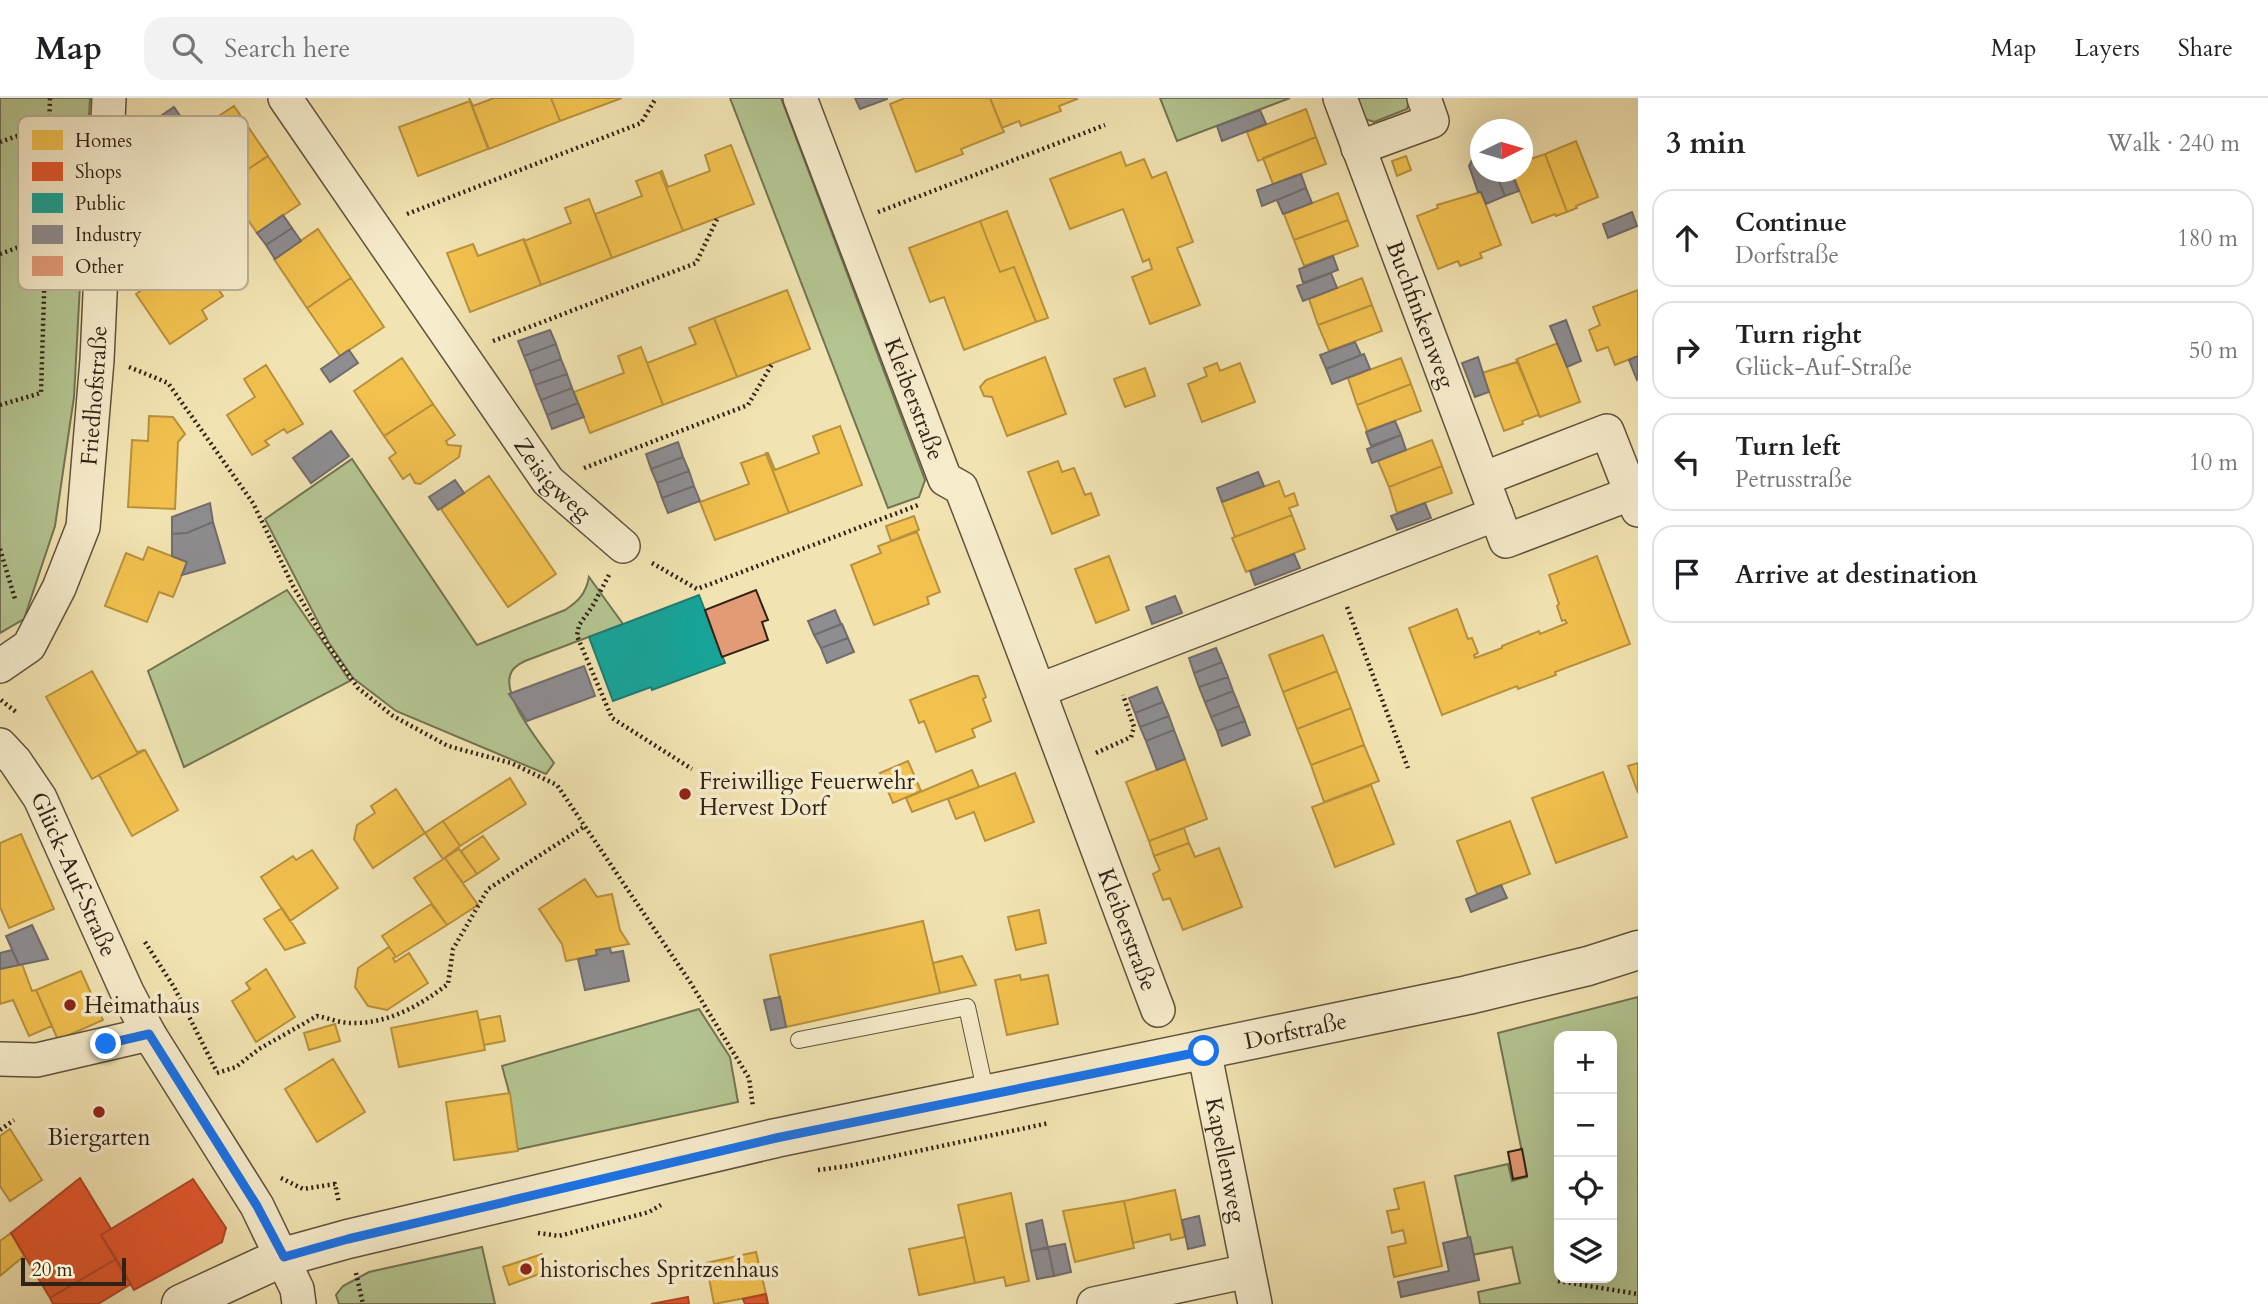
<!DOCTYPE html>
<meta charset="utf-8">
<style>
:root{--surface:#fff;--page:#f2f2f2;--text:#202124;--muted:#757577;--line:#e0e0e0}
body{margin:0;font-family:Cardo,serif;background:var(--page);color:var(--text)}
.controls{position:absolute;right:21px;bottom:21px;display:grid;overflow:hidden;border-radius:14px;box-shadow:0 7px 28px #0002}
.controls button{width:63px;height:63px;display:grid;place-items:center;padding:0;border:0;border-bottom:2px solid var(--line);background:var(--surface);color:var(--text);font:35px sans-serif}
.compass{position:absolute;left:1470px;top:21px;width:63px;height:63px;border-radius:50%;background:var(--surface);box-shadow:0 7px 28px #0002;rotate:85deg}
.scale{position:absolute;left:21px;bottom:18px;width:105px;box-sizing:border-box;padding-left:7px;border:4px solid #312216;border-top:0;font-size:19px;line-height:24px;white-space:nowrap;color:#312216;-webkit-text-stroke:5px #f7edcd;paint-order:stroke}
.stop{position:absolute;width:21px;height:21px;margin:-16px;border:5px solid #1a73e8;border-radius:50%;background:#fff}
.stop.end{background:#1a73e8;border-color:#fff;box-shadow:0 2px 7px #0008}
.list{margin:0;padding:0;list-style:none}
h2{display:flex;justify-content:space-between;align-items:center;height:91px;margin:0;padding:0 28px;font-size:30px}
h2 small{font-size:23px;font-weight:400;color:var(--muted)}
.list li{display:grid;grid-template-columns:46px 1fr auto;gap:21px;align-items:center;box-sizing:border-box;height:98px;margin:0 14px 14px;padding:0 14px;border:2px solid var(--line);border-radius:21px}
.list b{display:block;font-size:26px;white-space:nowrap}
.list p{margin:0;font-size:23px;white-space:nowrap;color:var(--muted)}
.list em{font-size:23px;font-style:normal;color:var(--muted)}
.icon{flex:none;width:38px;height:38px;fill:none;stroke:currentColor;stroke-width:2;stroke-linecap:round;stroke-linejoin:round}
.map{position:relative;flex:none;width:1638px;height:1206px;overflow:hidden}
header{display:flex;align-items:center;gap:42px;box-sizing:border-box;height:98px;padding:0 35px;background:var(--surface);border-bottom:2px solid var(--line)}
header strong{font-size:33px}
nav{display:flex;gap:38px;margin-inline-start:auto;font-size:24px}
.search{width:490px;height:63px;background:var(--page);display:flex;align-items:center;gap:18px;box-sizing:border-box;padding:0 24px;border-radius:21px;color:var(--muted);font-size:26px}
main{display:flex}
aside{flex:1;background:var(--surface)}
.map>svg:first-child{display:block}
.green{fill:#b4c591;stroke:#727454;stroke-width:2;fill-rule:evenodd}
.homes{fill:#f2c14e;stroke:#b8913d;stroke-width:2}
.shops{fill:#e4572e;stroke:#ae4727;stroke-width:2}
.public{fill:#17a398;stroke:#1f7c71;stroke-width:2}
.industry{fill:#8d8d92;stroke:#716d6d;stroke-width:2}
.building{fill:#e39b76;stroke:#312216;stroke-width:2}
.lines{fill:none;stroke-linecap:round;stroke-linejoin:round}
.service-casing{stroke:#61523d;stroke-width:18}
.minor-casing{stroke:#61523d;stroke-width:36}
.tertiary-casing{stroke:#61523d;stroke-width:41}
.path{stroke:#312216;stroke-width:4.5;stroke-dasharray:2 3.5;stroke-linecap:butt}
.service{stroke:#f7edcd;stroke-width:16}
.minor{stroke:#f7edcd;stroke-width:33}
.tertiary{stroke:#f7edcd;stroke-width:38}
.route{stroke:#1a73e8;stroke-width:9}
.poi-dot{fill:#8f2418;stroke:#f7edcd;stroke-width:2.5}
.labels{text-anchor:middle;dominant-baseline:central;stroke-width:7;stroke-linejoin:round;paint-order:stroke}
.street-label{font-size:23px;fill:#312216;stroke:#f7edcd}
.poi-label{font-size:23px;fill:#312216;stroke:#f7edcd;text-anchor:start}
.key{fill:#f7edcd;stroke:#bcb096;stroke-width:2}
.key-label{font-size:19px;fill:#312216}
</style>
<header>
<strong>Map</strong>
<div class="search"><svg class="icon" aria-label="search" viewBox="0 0 24 24"><circle cx="10" cy="10" r="6"/><path d="M15 15l6 6"/></svg>Search here</div>
<nav><a>Map</a><a>Layers</a><a>Share</a></nav>
</header>
<main>
<div class="map">
<svg width="1638" height="1206" viewBox="0 0 1638 1206">
<rect width="100%" height="100%" fill="#f2e4b2"/>
<filter id="stains"><feTurbulence type="fractalNoise" baseFrequency=".00286" numOctaves="4"/><feColorMatrix values="0 0 0 0 .2 0 0 0 0 .09 0 0 0 0 .02 0 0 0 .5 -.17"/></filter>
<radialGradient id="worn" r=".72"><stop offset=".6" stop-color="#630" stop-opacity="0"/><stop offset="1" stop-color="#630" stop-opacity=".3"/></radialGradient>
<!-- green -->
<path class="green" d="M0,0H90L74,299L55,428L24,521L0,535Z
M730,0H781L925,382L919,399L888,410Z
M1160,0H1290L1177,43Z
M1355,0H1410L1407,11L1374,24L1365,21Z
M352,361L477,547L565,512C579,503 586,495 589,479L623,526L525,563C521,565 514,569 512,573C498,595 541,646 554,665L546,676L396,613L353,580L329,545L265,421Z
M287,492L350,583L184,669L148,573Z
M1638,899V1206H1480L1478,1194L1520,1185L1512,1149L1472,1157L1455,1078L1508,1066L1512,1083L1527,1079L1498,935ZM1559,938H1612V1180H1559Z
M699,911L730,959L738,1004L515,1052L509,994L502,968Z
M482,1149L495,1206H339L336,1197L343,1188L369,1174Z"/>
<!-- homes -->
<path class="homes" d="M469,0L473,8L494,0H551L560,23L489,51Z
M551,0H622L560,23Z
M905,0H990L1004,34L961,51L963,56L916,74L890,6Z
M990,0H1076L1077,1L1059,8L1061,13L1021,28L1019,23L1002,30Z
M470,3L488,51L418,78L399,29Z
M234,8L268,58L224,87L190,37Z
M1306,11L1316,39L1258,63L1247,34Z
M1316,39L1326,66L1273,86L1263,60Z
M1576,43L1598,99L1576,108L1577,110L1567,114L1545,56Z
M731,47L754,106L683,133L660,74L662,73L668,89L710,73L705,57Z
M1121,54L1126,68L1144,61L1152,80L1166,74L1193,144L1177,150L1200,207L1150,226L1132,179L1152,171L1149,161L1143,164L1123,111L1070,131L1050,81Z
M1545,56L1567,114L1556,118L1555,116L1532,125L1512,74H1522V64Z
M268,58L300,106L257,135L224,87Z
M1406,58L1411,72L1397,78L1392,63Z
M660,74L683,133L612,160L595,116L642,98L636,83Z
M1481,94L1501,147L1480,155L1482,160L1460,168L1458,163L1438,171L1417,118L1438,110L1437,107Z
M1338,95L1348,122L1294,142L1284,116Z
M589,101L612,160L541,187L524,143L571,125L565,110Z
M1007,113L1048,220L1036,224L1014,169L1000,174L980,123Z
M1348,122L1358,148L1304,168L1294,142Z
M980,123L1000,174L1014,169L1036,224L964,252L944,199L930,204L909,150Z
M318,131L351,180L307,210L274,161Z
M524,141L541,187L470,214L447,155L473,146L478,158Z
M186,144L223,198L202,212L207,221L170,246L136,196L172,172L163,159Z
M351,180L384,229L340,258L307,210Z
M1362,180L1372,207L1318,227L1309,201Z
M787,192L810,251L737,279L714,220Z
M1638,192V258L1615,267L1608,249L1597,253L1589,232L1600,227L1593,209Z
M1372,207L1382,233L1329,253L1318,227Z
M714,220L737,279L663,307L647,265L696,246L689,230Z
M1558,245L1580,304L1540,319L1517,261Z
M641,249L663,307L590,335L574,294L624,275L618,258Z
M1045,259L1066,316L1007,338L992,299L984,298L980,289L986,282Z
M402,260L433,306L384,338L354,293Z
M1401,260L1411,286L1357,307L1348,280Z
M1516,261L1540,319L1538,317L1522,323L1523,326L1504,333L1482,275L1517,264Z
M1217,265L1220,273L1240,265L1255,304L1202,324L1188,286L1207,278L1204,270Z
M266,267L303,326L287,335L284,331L265,343L269,347L252,357L227,317L255,299L244,281Z
M1145,270L1155,298L1125,309L1114,281Z
M1411,286L1421,313L1367,333L1357,307Z
M433,306L455,337L446,343L448,347L461,348L459,359L420,386L415,385L410,376L403,381L389,360L396,355L384,338Z
M149,318L173,319L185,336L178,344L175,411L128,409L132,342L148,343Z
M840,328L862,387L789,415L766,355H768L775,372L819,355L813,338Z
M1432,342L1442,368L1389,389L1378,363Z
M766,356L789,415L715,442L700,404L749,386L741,365Z
M1058,363L1062,374L1074,370L1085,397L1091,395L1099,417L1052,436L1028,374Z
M1442,368L1452,395L1397,415L1389,389Z
M489,378L556,476L508,509L441,411Z
M1279,383L1285,399L1294,395L1298,407L1289,410L1292,417L1235,439L1222,404Z
M1292,417L1305,451L1246,474L1232,440Z
M914,418L919,432L891,443L886,428Z
M917,434L940,494L927,499L929,506L874,527L851,467L881,455L878,448Z
M148,449L187,464L173,499L159,494L147,524L105,508L126,455L143,462Z
M1109,458L1129,512L1096,525L1075,471Z
M1597,458L1630,546L1555,574L1556,577L1518,591L1517,588L1442,617L1409,530L1457,511L1468,541L1472,540L1478,555L1474,557L1475,560L1502,550V548L1539,533L1540,536L1567,525L1565,522L1562,523L1557,508L1559,506L1549,477Z
M1323,537L1337,573L1283,594L1269,557Z
M92,573L137,654L144,652L92,681L46,599Z
M1337,573L1351,610L1297,631L1283,594Z
M973,578H978L986,599L983,601L991,623L972,631L975,639L936,654L924,623L919,625L910,602Z
M1351,610L1364,647L1311,667L1297,631Z
M1364,647L1379,683L1324,704L1311,667Z
M145,652L178,712L132,738L99,677Z
M1185,661L1207,721L1149,743L1126,684Z
M908,663L921,693L893,705L880,675Z
M1638,665V695L1628,668Z
M972,672L979,689L912,714L906,700Z
M1603,674L1627,739L1556,765L1532,700Z
M1015,675L1034,724L985,743L974,714L956,721L948,701Z
M510,680L526,706L460,748L443,723Z
M1371,687L1394,746L1335,769L1312,709Z
M396,691L425,735L373,770L354,741L357,727L375,715L371,708Z
M443,723L460,748L443,761L425,735Z
M1510,723L1530,776L1477,796L1457,743Z
M1184,730L1189,745L1154,758L1149,743Z
M21,736L54,811L9,830L0,809V745Z
M483,738L499,761L477,776L461,753Z
M1189,745L1195,759L1219,750L1242,809L1183,832L1170,800L1163,802L1153,776L1160,772L1154,758Z
M459,751L477,776L463,785L445,760Z
M312,752L338,790L290,823L261,779L293,758L296,762Z
M445,760L478,807L447,827L414,780Z
M585,781L597,799L612,796L620,832L629,846L596,852L597,857L566,863L562,846L539,811Z
M431,806L447,827L396,859L382,838Z
M282,810L305,845L285,852L264,821Z
M1039,812L1046,845L1016,852L1008,819Z
M923,823L940,895L786,929L770,857Z
M389,849L396,859L393,860L395,864L409,855L428,885L387,912L368,908L355,889L358,870Z
M962,858L976,887L940,895L933,865Z
M22,866L32,893L36,892L52,928L29,938L13,902L0,906V871Z
M266,871L295,919L256,944L232,903L250,891L246,885Z
M81,873L103,922L58,942L36,892Z
M1020,877L1021,882L1048,877L1058,926L1007,937L995,882Z
M477,913L485,952L399,969L391,930Z
M500,918L505,943L484,947L479,922Z
M335,926L340,943L309,952L304,935Z
M333,961L365,1014L317,1044L285,991Z
M510,995L518,1053L454,1062L446,1004Z
M10,1031L42,1082L10,1103L0,1088V1038Z
M1424,1084L1442,1168L1394,1179L1388,1149L1406,1145L1403,1132L1392,1135L1387,1113L1399,1111L1394,1091Z
M1175,1092L1185,1139L1171,1142L1170,1136L1133,1145L1124,1103Z
M1011,1095L1029,1183L1006,1188L1004,1179L975,1185L958,1107Z
M1124,1103L1134,1150L1075,1164L1063,1113Z
M11,1135L24,1158L0,1178V1143Z
M965,1139L975,1185L919,1197L909,1151Z
M756,1154L766,1196L714,1206L706,1165Z
M542,1156L548,1173L509,1187L503,1169Z"/>
<!-- shops -->
<path class="shops" d="M80,1080L111,1131L101,1137L116,1161L50,1200L11,1135Z
M193,1081L226,1130L222,1144L134,1192L101,1137Z
M116,1161L131,1186L98,1206H53L50,1200Z
M766,1196L768,1206H745L743,1201Z
M688,1199L689,1206H651Z"/>
<!-- public -->
<path class="public" d="M699,497L725,565L652,592L651,589L613,603L589,539Z"/>
<!-- industry -->
<path class="industry" d="M855,0H887V1L860,11Z
M174,9L192,35L167,53L149,26Z
M1260,12L1266,26L1222,43L1217,28Z
M1480,57V74H1495L1505,98L1486,106L1481,94H1478L1469,68L1473,60Z
M1495,74H1511L1519,93L1505,98Z
M1301,76L1306,90L1262,108L1257,92Z
M1306,90L1312,105L1283,116L1277,102Z
M1632,114L1637,128L1608,140L1603,126Z
M283,117L292,130L266,147L257,135Z
M292,130L301,143L275,161L266,147Z
M1333,158L1338,172L1303,185L1299,171Z
M1331,175L1337,190L1303,203L1297,188Z
M1566,222L1581,263L1567,269L1550,228Z
M550,232L556,246L524,258L518,243Z
M1355,244L1361,257L1326,271L1320,257Z
M556,246L561,261L530,273L524,258Z
M349,252L358,265L330,284L321,271Z
M1364,256L1370,271L1332,286L1326,271Z
M1638,258V281L1637,282L1629,262Z
M1478,259L1489,294L1475,299L1462,265Z
M561,261L567,276L535,287L530,273Z
M567,276L572,290L541,302L535,287Z
M572,290L578,305L547,317L541,302Z
M578,305L584,319L552,331L547,317Z
M1395,323L1401,337L1371,348L1366,334Z
M331,333L349,358L311,385L293,360Z
M1401,337L1406,352L1372,365L1367,351Z
M678,344L683,359L651,371L646,356Z
M683,359L689,373L657,385L651,371Z
M689,373L694,388L662,400L657,385Z
M1258,374L1264,388L1222,404L1217,390Z
M455,382L464,395L438,412L429,399Z
M694,388L700,403L668,415L662,400Z
M210,405L213,424L187,435L172,436V419Z
M1425,405L1431,420L1397,432L1391,418Z
M213,424L225,465L182,477L187,464L172,458V436L187,435Z
M1294,456L1300,470L1255,487L1250,473Z
M1175,498L1182,515L1152,526L1146,509Z
M835,512L841,526L814,537L808,523Z
M842,526L848,540L821,550L814,537Z
M848,540L854,554L827,565L821,550Z
M1216,550L1222,564L1194,575L1189,560Z
M1222,564L1228,579L1199,589L1194,575Z
M584,568L595,598L527,623L509,596Z
M1228,579L1233,593L1205,604L1199,589Z
M1157,589L1163,604L1135,615L1129,600Z
M1233,593L1239,608L1211,619L1205,604Z
M1163,604L1169,618L1140,629L1135,615Z
M1239,608L1245,623L1217,633L1211,619Z
M1169,618L1174,632L1146,643L1140,629Z
M1245,623L1250,637L1222,648L1217,633Z
M1174,632L1185,661L1157,672L1146,643Z
M1501,787L1507,800L1471,814L1466,801Z
M32,827L48,861L19,867L6,838Z
M610,850L611,855L623,853L629,883L585,892L578,861L597,857L596,852Z
M12,852L19,867L0,871V855Z
M780,899L786,929L771,932L764,902Z
M1199,1118L1205,1147L1188,1151L1182,1122Z
M1042,1122L1048,1150L1031,1153L1026,1126Z
M1470,1139L1479,1182L1401,1199L1398,1184L1449,1173L1443,1145Z
M1065,1146L1071,1174L1054,1178L1048,1149Z
M1048,1149L1054,1178L1037,1181L1031,1153Z"/>
<!-- building -->
<path class="building" d="M756,492L768,522L762,524L768,542L722,559L705,512Z
M1522,1051L1527,1078L1513,1081L1508,1054Z"/>
<g class="lines">
<!-- service casing -->
<g class="service-casing">
<path id="service" d="M799,942L967,909L986,996"/>
</g>
<!-- minor casing -->
<g class="minor-casing">
<g id="minor">
<path id="s1" d="M285,0L548,383L623,448"/>
<path id="s2" d="M800,0L945,381L961,390C1029,563 1092,738 1158,912"/>
<path id="s3" d="M1340,0L1506,443L1632,395"/>
<path d="M1358,50L1432,23L1424,0"/>
<path d="M1483,381L1607,333L1638,412"/>
<path id="s4" d="M0,568L29,548L59,490L83,429L97,262L109,0"/>
<path d="M1040,592L1496,416"/>
<path id="s5" d="M0,647L15,663L40,700L127,894L149,936L257,1108L297,1191L299,1206"/>
<path id="s6" d="M1204,952L1255,1206"/>
<path d="M0,961L37,962L149,936"/>
<path d="M1094,1206L1248,1173"/>
</g>
</g>
<!-- tertiary casing -->
<g class="tertiary-casing">
<g id="tertiary">
<path id="s7" d="M181,1206L283,1159L348,1141L776,1040L1468,897L1588,868L1638,852"/>
</g>
</g>
<!-- path -->
<path class="path" d="M0,44L49,27L74,26
M878,114L1105,27
M407,116L641,25L656,0
M0,156L47,139
M493,243L696,165L718,119
M129,269L168,285L253,405L293,488L327,546L358,590L393,618L448,648L511,665L557,687L690,884L749,980L753,1009
M0,307L41,295L50,0
M584,370L748,307L772,266
M0,451L15,501
M652,465L697,491L921,406
M609,477L592,509L579,527L577,538L612,620L692,671
M1347,509L1408,670
M1,602L16,614
M1096,655L1131,639L1134,629L1123,597
M145,844L174,889L217,974
M217,975L236,969L259,951L317,918C328,920 340,925 351,925C388,926 419,908 448,886L453,851L488,791L585,728
M0,1032L14,1022
M818,1072L848,1068L1049,1025
M281,1080L303,1091L335,1086L339,1105
M538,1135L559,1138L649,1114L661,1107
M356,1175L363,1206
M1558,1183L1638,1196"/>
<!-- service -->
<use href="#service" class="service"/>
<!-- minor -->
<use href="#minor" class="minor"/>
<!-- tertiary -->
<use href="#tertiary" class="tertiary"/>
</g>
<g class="lines">
<!-- route -->
<path class="route" d="M106,946L149,936L257,1108L284,1159L348,1141L776,1040L1204,953"/>
</g>
<!-- markers -->
<g class="poi-dot">
<circle cx="685" cy="696" r="7"/>
<circle cx="70" cy="907" r="7"/>
<circle cx="99" cy="1014" r="7"/>
<circle cx="526" cy="1171" r="7"/>
</g>
<g class="labels">
<!-- street labels -->
<g class="street-label">
<text stroke="none"><textPath href="#s3" startOffset="231">Buchfinkenweg</textPath></text>
<text stroke="none"><textPath href="#s4" startOffset="298">Friedhofstraße</textPath></text>
<text stroke="none"><textPath href="#s2" startOffset="322">Kleiberstraße</textPath></text>
<text stroke="none"><textPath href="#s1" startOffset="466">Zeisigweg</textPath></text>
<text stroke="none"><textPath href="#s5" startOffset="150">Glück-Auf-Straße</textPath></text>
<text stroke="none"><textPath href="#s2" startOffset="898">Kleiberstraße</textPath></text>
<text stroke="none"><textPath href="#s7" startOffset="1150">Dorfstraße</textPath></text>
<text stroke="none"><textPath href="#s6" startOffset="112">Kapellenweg</textPath></text>
</g>
<!-- poi labels -->
<g class="poi-label">
<text x="699" y="683">Freiwillige Feuerwehr<tspan x="699" dy="26">Hervest Dorf</tspan></text>
<text x="84" y="907">Heimathaus</text>
<text x="99" y="1039" text-anchor="middle">Biergarten</text>
<text x="540" y="1171">historisches Spritzenhaus</text>
</g>
</g>
<!-- legend -->
<rect x="18" y="18" width="230" height="174" rx="10" class="key"/>
<rect x="32" y="32" width="31" height="20" fill="#f2c14e"/>
<rect x="32" y="64" width="31" height="19" fill="#e4572e"/>
<rect x="32" y="95" width="31" height="20" fill="#17a398"/>
<rect x="32" y="127" width="31" height="19" fill="#8d8d92"/>
<rect x="32" y="158" width="31" height="20" fill="#e39b76"/>
<g class="key-label">
<text x="75" y="49">Homes</text>
<text x="75" y="80">Shops</text>
<text x="75" y="112">Public</text>
<text x="75" y="143">Industry</text>
<text x="75" y="175">Other</text>
</g>
<rect width="100%" height="100%" filter="url(#stains)"/>
<rect width="100%" height="100%" fill="url(#worn)"/>
</svg>
<div class="controls">
<button>+</button>
<button>−</button>
<button><svg class="icon" aria-label="locate" viewBox="0 0 24 24"><circle cx="12" cy="12" r="6"/><path d="M12 2v4M12 18v4M2 12h4M18 12h4"/></svg></button>
<button><svg class="icon" aria-label="layers" viewBox="0 0 24 24"><path d="M12 4l9 5-9 5-9-5zM3 14l9 5 9-5"/></svg></button>
</div>
<svg class="compass" viewBox="-18 -18 36 36"><path d="M0-13l5 13h-10z" fill="#e53935"/><path d="M0 13l5-13h-10z" fill="#757577"/></svg>
<div class="scale">20 m</div>
<div class="stop" style="left:1204px;top:953px"></div>
<div class="stop end" style="left:106px;top:946px"></div>
</div>
<aside>
<h2>3 min<small>Walk · 240 m</small></h2>
<ul class="list">
<li><svg class="icon" aria-label="ahead" viewBox="0 0 24 24"><path d="M12 20V5M6 11l6-6 6 6"/></svg><div><b>Continue</b><p>Dorfstraße</p></div><em>180 m</em></li>
<li><svg class="icon" aria-label="right" viewBox="0 0 24 24"><path d="M7 20v-9h11M14 6l5 5-5 5"/></svg><div><b>Turn right</b><p>Glück-Auf-Straße</p></div><em>50 m</em></li>
<li><svg class="icon" aria-label="left" viewBox="0 0 24 24"><path d="M17 20v-9H6M10 6l-5 5 5 5"/></svg><div><b>Turn left</b><p>Petrusstraße</p></div><em>10 m</em></li>
<li><svg class="icon" aria-label="arrive" viewBox="0 0 24 24"><path d="M6 21V4h12l-3 4 3 4H6"/></svg><div><b>Arrive at destination</b></div></li>
</ul>
</aside>
</main>
